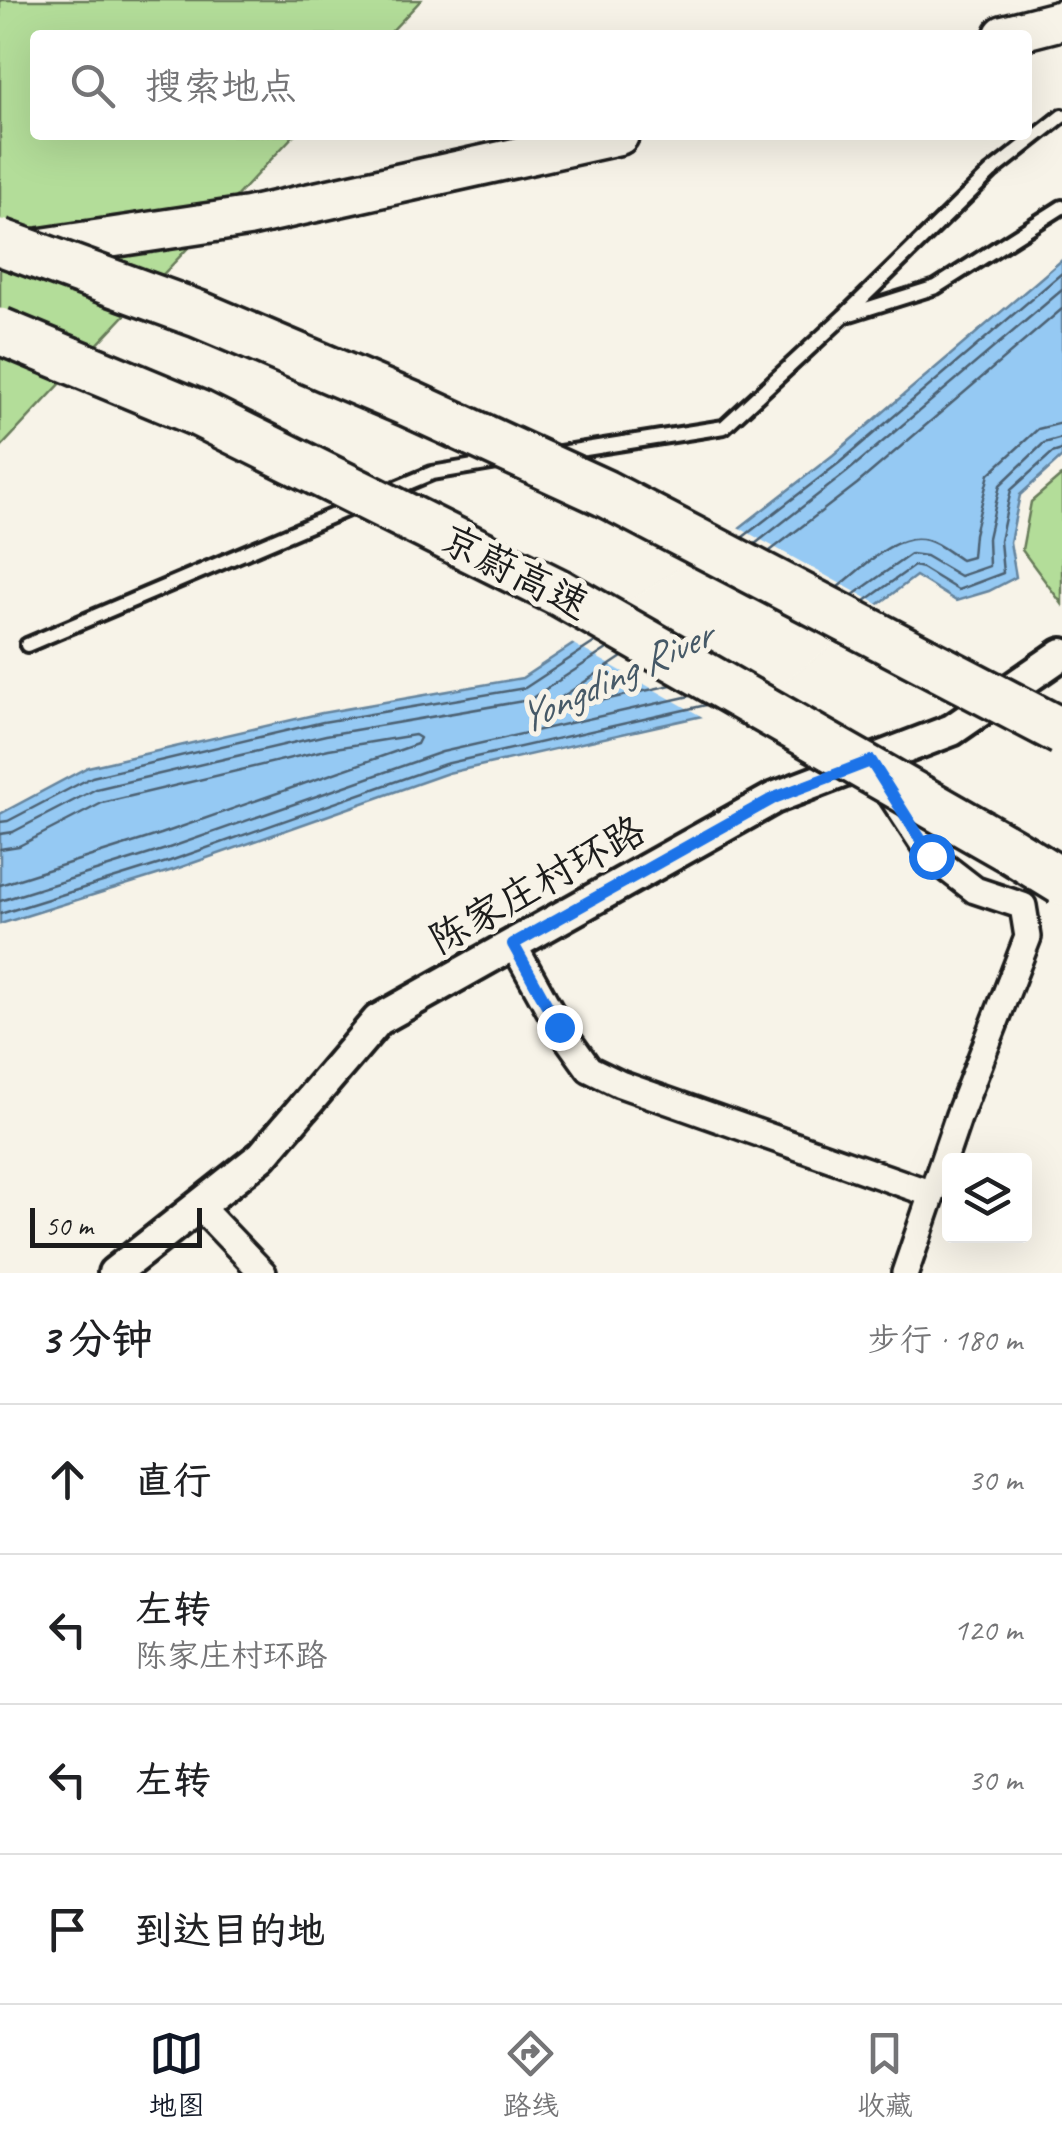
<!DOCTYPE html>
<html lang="zh">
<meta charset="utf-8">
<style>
:root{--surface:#fff;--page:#f2f2f2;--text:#202124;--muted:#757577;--line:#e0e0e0;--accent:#111827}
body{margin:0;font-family:Caveat,"LXGW WenKai TC",sans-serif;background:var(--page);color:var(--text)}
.controls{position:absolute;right:30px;bottom:30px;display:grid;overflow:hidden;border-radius:10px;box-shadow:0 10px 40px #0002}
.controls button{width:90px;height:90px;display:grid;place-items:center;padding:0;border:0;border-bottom:2px solid var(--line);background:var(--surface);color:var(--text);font:50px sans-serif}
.scale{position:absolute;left:30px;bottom:25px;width:172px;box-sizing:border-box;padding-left:10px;border:5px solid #1c1c1c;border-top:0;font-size:28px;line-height:35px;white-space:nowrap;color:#1c1c1c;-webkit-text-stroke:8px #f7f3e8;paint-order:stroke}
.stop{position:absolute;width:30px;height:30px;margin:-22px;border:8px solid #1a73e8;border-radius:50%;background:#fff}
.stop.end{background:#1a73e8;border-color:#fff;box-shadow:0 2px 10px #0008}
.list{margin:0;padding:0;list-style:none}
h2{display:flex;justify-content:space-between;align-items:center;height:130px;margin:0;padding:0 40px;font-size:42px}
h2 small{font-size:32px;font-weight:400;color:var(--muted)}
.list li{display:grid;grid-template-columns:65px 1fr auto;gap:30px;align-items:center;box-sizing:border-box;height:150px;padding:0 40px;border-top:2px solid var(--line)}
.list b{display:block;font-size:38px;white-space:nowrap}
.list p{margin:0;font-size:32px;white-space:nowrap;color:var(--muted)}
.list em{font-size:32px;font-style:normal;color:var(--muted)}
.icon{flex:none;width:55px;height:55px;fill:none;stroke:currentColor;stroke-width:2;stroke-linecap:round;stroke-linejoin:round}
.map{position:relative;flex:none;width:1062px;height:1273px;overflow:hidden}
.search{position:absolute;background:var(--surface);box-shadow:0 10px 40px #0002;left:30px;right:30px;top:30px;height:110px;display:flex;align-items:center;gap:25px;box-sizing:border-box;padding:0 35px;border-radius:10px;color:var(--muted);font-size:38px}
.sheet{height:730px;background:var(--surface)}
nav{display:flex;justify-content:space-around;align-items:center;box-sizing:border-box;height:140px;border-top:2px solid var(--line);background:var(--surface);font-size:28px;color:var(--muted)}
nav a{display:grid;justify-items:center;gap:5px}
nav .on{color:var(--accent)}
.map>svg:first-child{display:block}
.green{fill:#b3dd99;stroke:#687c5a;stroke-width:2.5}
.water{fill:#95c9f3;stroke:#65849d;stroke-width:2.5}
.pier{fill:#f7f3e8}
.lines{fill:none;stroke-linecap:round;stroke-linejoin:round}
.shore{stroke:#4c6172;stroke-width:2.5}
.service-casing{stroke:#1c1c1c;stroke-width:20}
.minor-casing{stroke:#1c1c1c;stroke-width:32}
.tertiary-casing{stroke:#1c1c1c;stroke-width:38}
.primary-casing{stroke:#1c1c1c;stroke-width:45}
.service{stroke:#f7f3e8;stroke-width:12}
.minor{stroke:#f7f3e8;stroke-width:25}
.tertiary{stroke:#f7f3e8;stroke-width:30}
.primary{stroke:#f7f3e8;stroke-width:38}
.motorway-bridge-casing{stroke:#1c1c1c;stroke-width:52;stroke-linecap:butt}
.motorway-bridge{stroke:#f7f3e8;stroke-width:45}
.route{stroke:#1a73e8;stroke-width:12}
.labels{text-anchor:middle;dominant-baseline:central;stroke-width:10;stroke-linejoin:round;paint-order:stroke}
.street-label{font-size:40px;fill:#1c1c1c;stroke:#f7f3e8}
.water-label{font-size:42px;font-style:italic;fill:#465967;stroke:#f7f3e8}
</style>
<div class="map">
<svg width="1062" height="1273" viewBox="0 0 1062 1273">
<rect width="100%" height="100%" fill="#f7f3e8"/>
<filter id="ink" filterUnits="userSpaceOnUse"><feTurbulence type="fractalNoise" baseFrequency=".01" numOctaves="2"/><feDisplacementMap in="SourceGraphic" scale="20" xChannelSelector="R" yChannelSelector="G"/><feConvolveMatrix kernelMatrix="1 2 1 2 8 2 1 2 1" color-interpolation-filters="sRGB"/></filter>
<g filter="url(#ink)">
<!-- green -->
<path class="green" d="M0,0H421L388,35H35V135H294L0,448Z
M1062,475V604L1022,550L1031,502Z"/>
<!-- water -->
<path class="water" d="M1062,260V457L1020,495L1010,542L1016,577L989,591L956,601L916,576L742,707L448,773L173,870L0,924V814L88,767L322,713L522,678L684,571L833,455Z"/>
<!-- pier -->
<path class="pier" d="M734,525L883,607L745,712L708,720L568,641L681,567Z"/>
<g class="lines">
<!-- shore -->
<path class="shore" d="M743,537L839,463L1062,273
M755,544L847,472L1062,290
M770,551L857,484L1062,309
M838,587C861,570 895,531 927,540C939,543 950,553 961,560L972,557L974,534L989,474L1038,429L1062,423
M853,595L911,554L926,556L960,576L989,566L988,538L1000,485L1044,443L1062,438
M865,601L914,566L922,568L958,590L1003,573L1000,541L1011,490L1052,453L1062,450
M622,657L556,701L555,708L560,710L671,685
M0,822L8,821L92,777L323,722L525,688L595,642
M0,834L13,832L96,789L326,735L529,700L607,649
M0,849L19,846L102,803L329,749L415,735L420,738L417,744L161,834L0,885
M0,901L166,849L442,752L690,696
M0,914L170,861L445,764L706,705"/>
<!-- service casing -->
<g class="service-casing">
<path id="service" d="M847,315L936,287L1062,207
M554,454L724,427L844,316L991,172L1062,116
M384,493L432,473L504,461
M27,645L357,505"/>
</g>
<!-- minor casing -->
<g class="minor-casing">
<path id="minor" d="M887,789L931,856L975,890L1023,906L1028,937L959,1115L905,1273
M513,944L559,1027L589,1069L620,1084L932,1194
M199,1206L263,1273"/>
</g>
<!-- tertiary casing -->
<g class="tertiary-casing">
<path id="tertiary" d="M114,1273L262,1156L378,1020L774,798L952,730L1062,654"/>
</g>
<!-- primary casing -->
<g class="primary-casing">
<path id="primary" d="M1004,35L1062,20
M22,251L248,217L619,135"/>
</g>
<!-- service -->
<use href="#service" class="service"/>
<!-- minor -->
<use href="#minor" class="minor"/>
<!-- tertiary -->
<use href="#tertiary" class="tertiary"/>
<!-- primary -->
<use href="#primary" class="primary"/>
<!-- motorway-bridge casing -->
<g class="motorway-bridge-casing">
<path id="motorway-bridge" d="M0,242L198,314L410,404L604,493L1062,732
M0,331L200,414L560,593L1012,851L1062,882"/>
</g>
<!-- motorway-bridge -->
<use href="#motorway-bridge" class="motorway-bridge"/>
</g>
</g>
<g class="lines" filter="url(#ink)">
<!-- route -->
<path class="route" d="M559,1027L513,944L774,798L871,761L931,856"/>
</g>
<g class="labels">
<!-- street labels -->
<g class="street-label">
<text transform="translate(515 572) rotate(27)">京蔚高速</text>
<text transform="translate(537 885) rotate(-29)">陈家庄村环路</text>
</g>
<!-- water labels -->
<g class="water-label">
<text transform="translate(614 677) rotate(-25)">Yongding River</text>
</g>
</g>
</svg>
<div class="controls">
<button><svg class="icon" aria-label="layers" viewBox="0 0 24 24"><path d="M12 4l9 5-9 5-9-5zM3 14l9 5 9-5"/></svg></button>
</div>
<div class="scale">50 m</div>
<div class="stop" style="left:931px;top:856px"></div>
<div class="stop end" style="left:559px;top:1027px"></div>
<div class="search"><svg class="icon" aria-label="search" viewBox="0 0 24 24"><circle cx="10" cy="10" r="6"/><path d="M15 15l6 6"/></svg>搜索地点</div>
</div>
<section class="sheet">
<h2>3 分钟<small>步行 · 180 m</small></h2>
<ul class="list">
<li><svg class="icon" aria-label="ahead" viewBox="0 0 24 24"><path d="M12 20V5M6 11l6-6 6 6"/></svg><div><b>直行</b></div><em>30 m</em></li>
<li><svg class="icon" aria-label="left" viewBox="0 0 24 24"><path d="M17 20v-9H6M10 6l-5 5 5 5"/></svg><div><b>左转</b><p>陈家庄村环路</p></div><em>120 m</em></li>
<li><svg class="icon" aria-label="left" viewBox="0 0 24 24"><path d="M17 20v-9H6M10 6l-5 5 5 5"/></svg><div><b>左转</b></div><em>30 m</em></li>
<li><svg class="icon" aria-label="arrive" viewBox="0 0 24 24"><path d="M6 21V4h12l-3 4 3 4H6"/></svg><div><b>到达目的地</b></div></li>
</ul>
</section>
<nav>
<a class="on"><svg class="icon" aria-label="map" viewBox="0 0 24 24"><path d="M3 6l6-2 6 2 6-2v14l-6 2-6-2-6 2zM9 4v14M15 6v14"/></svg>地图</a>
<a><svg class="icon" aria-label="directions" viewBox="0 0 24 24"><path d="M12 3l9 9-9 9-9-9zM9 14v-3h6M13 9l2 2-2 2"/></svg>路线</a>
<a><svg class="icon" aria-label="saved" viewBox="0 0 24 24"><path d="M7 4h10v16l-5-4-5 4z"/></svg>收藏</a>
</nav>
